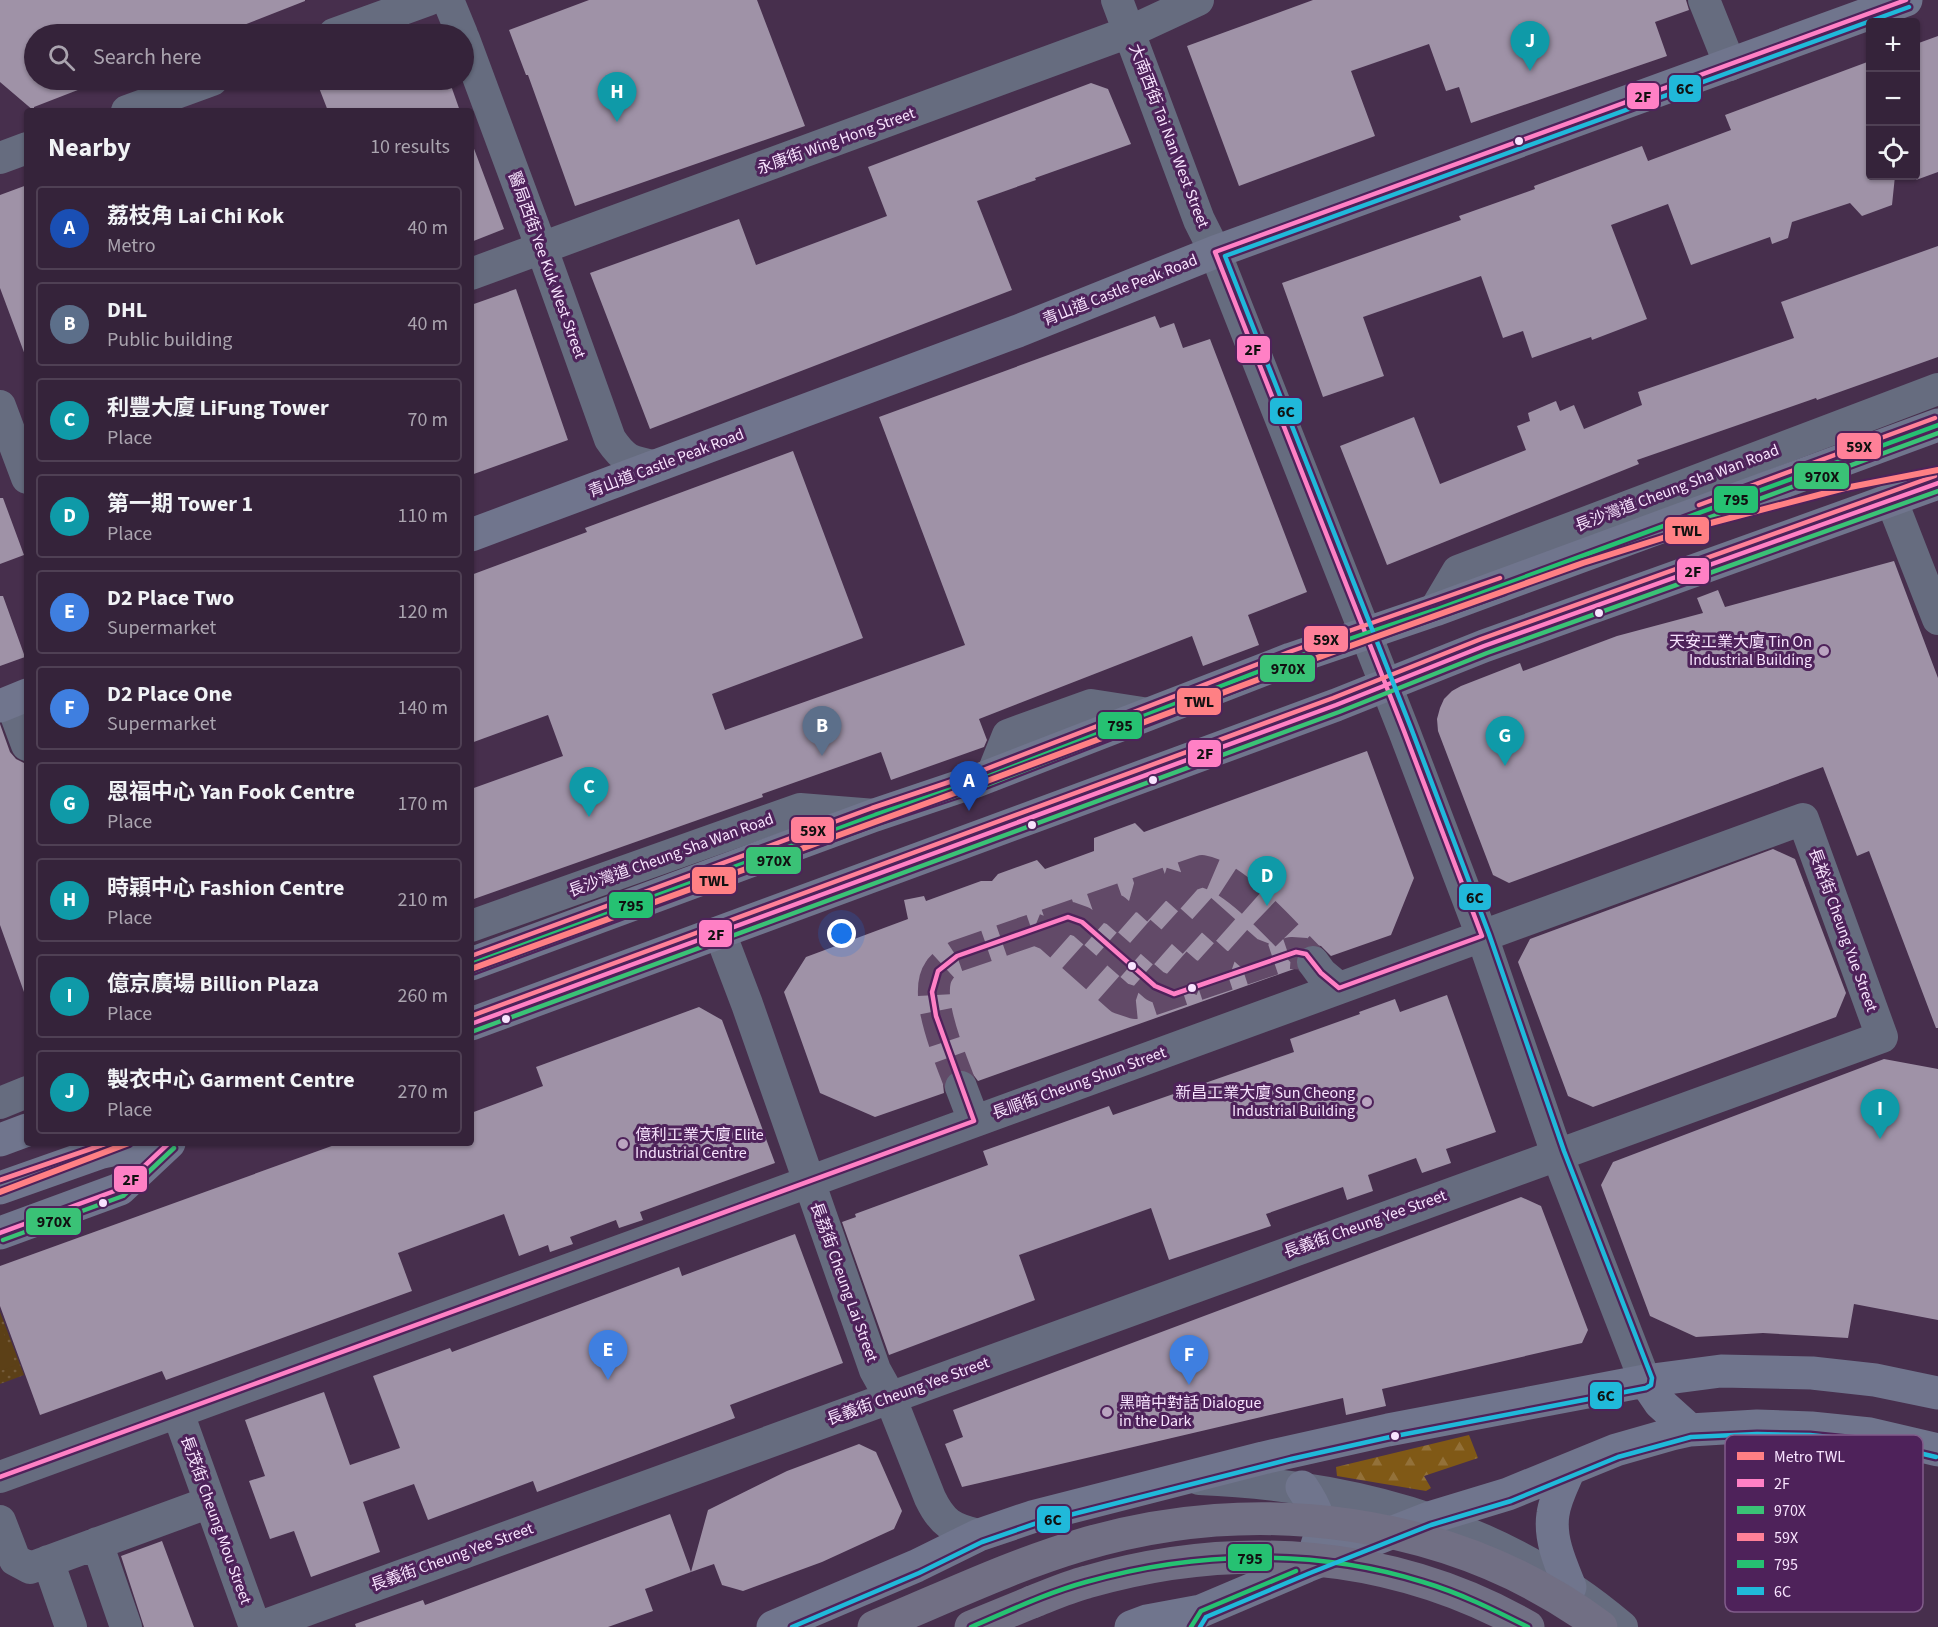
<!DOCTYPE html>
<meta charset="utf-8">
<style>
:root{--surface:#35233a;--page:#3d2b42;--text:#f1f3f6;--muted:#aaa4af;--line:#4f4054;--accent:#8bbbb9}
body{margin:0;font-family:"Source Sans 3","Noto Sans TC",sans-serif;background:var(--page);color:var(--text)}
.controls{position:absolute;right:18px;top:18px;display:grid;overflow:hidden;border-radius:6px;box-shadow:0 2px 4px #0004}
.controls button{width:54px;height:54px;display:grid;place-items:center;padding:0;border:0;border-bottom:2px solid var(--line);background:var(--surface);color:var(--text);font:30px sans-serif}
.you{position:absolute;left:842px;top:934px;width:21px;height:21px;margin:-15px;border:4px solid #fff;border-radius:50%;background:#1a73e8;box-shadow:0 0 0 9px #1a73e833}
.badge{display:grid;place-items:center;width:39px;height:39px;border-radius:50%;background:var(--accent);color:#fff;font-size:20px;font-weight:700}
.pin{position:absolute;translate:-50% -50px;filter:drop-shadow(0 2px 3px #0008)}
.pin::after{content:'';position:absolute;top:32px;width:21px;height:18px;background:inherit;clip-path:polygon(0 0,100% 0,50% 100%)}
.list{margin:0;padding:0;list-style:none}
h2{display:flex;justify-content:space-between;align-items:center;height:78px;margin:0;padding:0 24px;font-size:26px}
h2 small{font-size:20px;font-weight:400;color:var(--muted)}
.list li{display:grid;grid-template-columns:39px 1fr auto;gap:18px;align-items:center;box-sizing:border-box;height:84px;margin:0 12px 12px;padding:0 12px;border:2px solid var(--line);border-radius:6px}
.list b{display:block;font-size:22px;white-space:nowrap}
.list p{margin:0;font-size:20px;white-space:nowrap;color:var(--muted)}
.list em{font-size:20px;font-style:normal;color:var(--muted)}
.icon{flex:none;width:33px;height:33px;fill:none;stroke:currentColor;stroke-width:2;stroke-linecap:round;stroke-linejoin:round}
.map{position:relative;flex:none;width:1938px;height:1627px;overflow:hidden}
.search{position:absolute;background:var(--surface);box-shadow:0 2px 4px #0004;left:24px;top:24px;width:450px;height:66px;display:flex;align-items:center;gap:15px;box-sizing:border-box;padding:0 21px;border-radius:33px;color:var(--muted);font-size:22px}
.panel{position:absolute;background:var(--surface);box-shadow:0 2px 4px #0004;left:24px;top:108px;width:450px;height:1038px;border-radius:6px}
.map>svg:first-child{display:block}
.forest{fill:url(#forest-firs)}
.park{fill:url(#park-dots)}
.pitch{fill:#5c4017}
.building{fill:#9f92a7}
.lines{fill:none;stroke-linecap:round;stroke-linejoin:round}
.minor-tunnel{stroke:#624a68;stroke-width:32;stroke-dasharray:32 16;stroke-linecap:butt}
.minor{stroke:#666c7f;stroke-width:32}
.major{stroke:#70758d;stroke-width:33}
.highway{stroke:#716f84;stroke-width:33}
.highway-bridge{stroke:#716f84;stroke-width:33}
.bus-1-casing{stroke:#4e225a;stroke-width:9}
.bus-2-casing{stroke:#4e225a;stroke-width:9}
.bus-3-casing{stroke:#4e225a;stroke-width:9}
.bus-4-casing{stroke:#4e225a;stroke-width:9}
.bus-5-casing{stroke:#4e225a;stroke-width:9}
.bus-1{stroke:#ff80c5;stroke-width:4.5}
.bus-2{stroke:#3ac276;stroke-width:4.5}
.bus-3{stroke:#ff8098;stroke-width:4.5}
.bus-4{stroke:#26c172;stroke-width:4.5}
.bus-5{stroke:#20b9da;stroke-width:4.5}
.metro-1-casing{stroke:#4e225a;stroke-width:10}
.metro-1{stroke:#ff8084;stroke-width:6}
.bus-dot{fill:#f8e3fe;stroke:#4e225a;stroke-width:2}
.poi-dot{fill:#baa4c0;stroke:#4e225a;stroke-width:2}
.labels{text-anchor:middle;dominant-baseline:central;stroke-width:6;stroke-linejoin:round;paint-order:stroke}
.street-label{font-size:16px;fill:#f8e3fe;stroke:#4e225a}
.poi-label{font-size:16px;fill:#f8e3fe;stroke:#4e225a;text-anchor:end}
.key{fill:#4e225a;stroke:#815c8b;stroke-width:1.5}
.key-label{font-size:16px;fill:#f8e3fe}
.line-badge{stroke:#4e225a;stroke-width:2}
.pale-badge-label{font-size:16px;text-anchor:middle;font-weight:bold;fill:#111}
</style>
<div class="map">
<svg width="1938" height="1627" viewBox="0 0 1938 1627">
<defs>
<pattern id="forest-firs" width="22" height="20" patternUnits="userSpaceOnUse" patternTransform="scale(1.5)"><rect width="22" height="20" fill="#805916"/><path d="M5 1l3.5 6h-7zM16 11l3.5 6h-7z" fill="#937139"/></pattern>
<pattern id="park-dots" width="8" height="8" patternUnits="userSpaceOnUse" patternTransform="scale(1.5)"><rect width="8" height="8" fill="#5c4017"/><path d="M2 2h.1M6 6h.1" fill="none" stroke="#745b3a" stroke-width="1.8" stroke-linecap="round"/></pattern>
</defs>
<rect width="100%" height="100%" fill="#472f4d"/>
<!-- forest -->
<path class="forest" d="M1469,1435L1478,1458L1424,1476L1431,1488L1426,1491L1337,1476L1336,1467Z"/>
<!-- park -->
<path class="park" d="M0,1312L24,1375L0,1384Z"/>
<!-- pitch -->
<path class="pitch" d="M0,1324L16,1365L0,1371Z"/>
<!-- building -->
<path class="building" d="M0,0H305V1L221,34H34V80H101V81L34,107V111L0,82Z
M589,0H757L805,126L575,206L528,75H526L509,30Z
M1313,0H1686L1689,10L1655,22L1667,56L1471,123L1459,87L1446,91L1429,44L1351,71L1375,136L1239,186L1187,46Z
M1938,36V172L1916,180V44Z
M1870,61V176H1895L1892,205L1862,216L1850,203L1792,222L1788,238L1772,244L1770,237L1691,265L1668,204L1611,225L1647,319L1592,340L1591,337L1532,358L1523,331L1503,338L1481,276L1363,317L1384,376L1323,397L1282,283L1461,220L1459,216L1535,189L1534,186L1642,146L1648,161L1731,130L1725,115Z
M316,80H449L460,111H328Z
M1091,83L1108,89L1131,144L1035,178L1036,180L977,201L1012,290L650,429L590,273L739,219L756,265L887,216L868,167Z
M471,146H473L504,229L471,242Z
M27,185V355H25L0,288V195Z
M1938,246V357L1817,400L1816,398L1637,460L1639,464L1387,565L1340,446L1414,417L1440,484L1526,450L1517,426L1530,421L1528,413L1556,401L1560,411L1574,405L1584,429L1642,405L1638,392L1794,338L1781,302Z
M516,289L568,440L471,475V305Z
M1155,316L1160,328L1174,323L1183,348L1210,339L1307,592L1248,615L1259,645L1203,666L1192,636L979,719L987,740L984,747L891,780L881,752L762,794L763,797L471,900V789L563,756L548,715L471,743V575L587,532L585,528L793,451L863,638L712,694L725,730L965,645L879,417Z
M0,498H3L24,555L0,564Z
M1894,561L1938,678V1028H1936L1869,851L1857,856L1823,767L1509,883L1493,875L1438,731L1437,719L1440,708L1444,699L1452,691L1461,686L1520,663L1523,671L1617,636L1703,613L1697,598L1718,590L1725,607Z
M0,596H3L25,657L0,666Z
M0,724L10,752L16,759L24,763L27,771V991L24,992L0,925Z
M1367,751L1414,878L1391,935L1331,956L1321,946L1311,944L1303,947L1297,954L1295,963L1297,968L978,1081L972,1073L964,1069L955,1070L947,1076L943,1084L944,1093L875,1117L820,1093L784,992L806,957L908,919L904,900L924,896L926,901L981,881H992L998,874L1037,860L1045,869L1094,851V838L1135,823L1144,832Z
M1773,849L1795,859L1846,993L1836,1017L1593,1107L1568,1096L1518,962L1530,939Z
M1447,995L1496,1132L1446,1149L1451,1163L1422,1173L1416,1158L1368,1175L1373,1191L1347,1200L1343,1187L1266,1214L1271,1226L1169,1260L1151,1208L1019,1255L1035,1300L889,1355L842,1222L856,1217L855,1214L988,1165L983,1151L1109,1106L1113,1115L1294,1052L1290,1039L1360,1014L1359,1012L1395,999L1400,1012Z
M699,1007L722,1020L775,1163L640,1212L643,1220L619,1228L616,1220L570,1237L573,1244L550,1252L548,1245L519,1256L504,1214L398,1253L412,1291L166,1380L162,1371L40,1415L0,1306V1266L340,1143H471V1113L543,1086L536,1067Z
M1884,1059L1938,1069V1320L1854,1304L1848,1338L1763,1333L1696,1337L1650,1316L1601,1185L1613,1162Z
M1521,1197L1541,1206L1588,1330L1582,1343L1382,1389L1386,1406L1346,1415L1343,1398L962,1487L945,1444L963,1437L953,1410Z
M795,1234L843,1363L730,1405L735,1418L537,1492L533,1481L428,1520L414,1484L363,1502L380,1552L311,1577L294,1531L270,1539L249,1481L265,1476L245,1420L324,1392L350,1465L400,1448L373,1376L450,1348L452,1352L679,1267L682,1276Z
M859,1444L876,1452L902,1511L894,1529L822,1562L743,1591L722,1585L714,1564L691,1572L708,1510L787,1471Z
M670,1514L691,1572L645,1589L653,1611L608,1627H356L355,1624L423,1600L425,1605Z
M162,1541L194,1627H144L121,1556Z"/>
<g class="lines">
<!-- minor-tunnel -->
<path class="minor-tunnel" d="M1162,883L1175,887L1249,953L1270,961
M1131,894L1145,898L1219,965L1240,972
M1101,905L1115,910L1188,974L1207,982
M1068,917L1082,922L1155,986L1174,994
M1034,929L1049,935L1120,998L1135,1003L1145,1002L1291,953L1306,954
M961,1087C952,1061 922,995 939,971C942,965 951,960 957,956L1202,871C1237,877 1287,937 1313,962"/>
<!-- minor -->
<path class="minor" d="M448,0L462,34
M1117,0L1199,220L1215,252L1404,731L1482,936L1557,1154L1645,1381
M1704,0L1730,65
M334,34L428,0
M464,39L542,249L610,439C624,460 631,462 655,466
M127,111L212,80
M0,158L27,148
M471,274L1129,32L1198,0
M0,406L27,478
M1891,499L1938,619
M1435,610L1458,571L1938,389
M11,702L27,745
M992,775L1008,735L1091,705L1149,714
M471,926L800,809L875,815
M720,933L747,1004L875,1370L890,1397L930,1498C942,1523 952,1529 979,1535
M1313,962L1321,973L1339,988
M961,1087L974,1121
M0,1103L27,1092
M178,1413L255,1627
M0,1477L1803,819L1882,1037L260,1627
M1199,1479C1352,1485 1503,1525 1622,1627
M0,1521L15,1560L30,1568L210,1502
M97,1543L126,1627
M48,1561L71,1627"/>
<!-- major -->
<path class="major" d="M471,535L1018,331L1215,252L1906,0
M0,706L27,695
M471,964L875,815L976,781L1291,659L1435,610L1938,425
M471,1024L1336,705L1484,646L1938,483
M0,1140L27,1130
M0,1188L102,1152L144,1143
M0,1233L120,1189L169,1143
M1645,1381L1660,1403L1690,1430
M1569,1470C1563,1484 1555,1499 1553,1514C1549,1539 1561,1565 1570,1587
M1302,1487C1314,1505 1326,1526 1316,1548
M773,1627L916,1566L979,1535L1032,1517L1263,1458L1388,1430L1645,1381L1721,1371L1812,1373L1875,1380L1938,1393
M1131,1627L1147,1621L1201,1611L1307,1566L1429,1518L1508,1494L1616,1450L1672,1434L1690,1430L1757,1426L1811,1428L1870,1434L1938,1450"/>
<!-- highway -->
<path class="highway" d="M971,1627L1032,1602"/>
<!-- highway-bridge -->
<path class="highway-bridge" d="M1032,1602C1050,1595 1068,1587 1087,1582C1236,1539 1393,1550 1528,1627
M874,1627C942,1599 1010,1566 1081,1545C1256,1493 1453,1517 1601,1627"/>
<!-- bus-1 casing -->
<g class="bus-1-casing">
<path id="bus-1" d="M471,1024L1336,705L1484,646L1938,483
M974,1121L936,1016L932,992L938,971L957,956L1068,917L1082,922L1155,986L1174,994L1296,952L1306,954L1321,973L1339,988L1482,936L1404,731L1215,252L1906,0
M0,1233L120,1189L169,1143
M0,1477L974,1121"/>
</g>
<!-- bus-2 casing -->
<g class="bus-2-casing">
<path id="bus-2" d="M1705,519L1938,433
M474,971L877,822L979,788L1294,666L1504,592
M474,1031L1339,712L1487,653L1938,491
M3,1240L123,1196L174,1148"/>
</g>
<!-- bus-3 casing -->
<g class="bus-3-casing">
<path id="bus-3" d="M1699,505L1935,418
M471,956L872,808L973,774L1289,652L1500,578
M471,1016L1333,698L1481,639L1935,476
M0,1180L108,1143"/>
</g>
<!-- bus-4 casing -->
<g class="bus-4-casing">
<path id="bus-4" d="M471,964L875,815L976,781L1291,659L1435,610L1938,425
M971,1627C1009,1611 1046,1593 1086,1582C1195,1551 1314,1548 1423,1582C1460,1593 1494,1610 1528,1627
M1191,1627L1201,1611L1296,1571"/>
</g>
<!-- bus-5 casing -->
<g class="bus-5-casing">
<path id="bus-5" d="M792,1627L919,1573L982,1542L1034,1524L1291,1459L1390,1437L1646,1388L1651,1385L1652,1378L1564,1151L1489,934L1411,728L1225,256L1909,7
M1200,1627L1206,1617L1310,1573L1431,1525L1511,1501L1618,1457L1691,1437L1757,1434L1810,1435L1869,1441L1936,1457"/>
</g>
<!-- bus-1 -->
<use href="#bus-1" class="bus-1"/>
<!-- bus-2 -->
<use href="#bus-2" class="bus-2"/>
<!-- bus-3 -->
<use href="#bus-3" class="bus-3"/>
<!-- bus-4 -->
<use href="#bus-4" class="bus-4"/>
<!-- bus-5 -->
<use href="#bus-5" class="bus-5"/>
<!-- metro-1 casing -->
<g class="metro-1-casing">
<path id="metro-1" d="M471,969L963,790L1297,665L1583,563L1707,524L1845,488L1938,470
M0,1192L129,1143"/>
</g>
<!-- metro-1 -->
<use href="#metro-1" class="metro-1"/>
</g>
<!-- markers -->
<g class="bus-dot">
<circle cx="1519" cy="141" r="5"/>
<circle cx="1599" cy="613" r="5"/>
<circle cx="1153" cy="780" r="5"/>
<circle cx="1032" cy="825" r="5"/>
<circle cx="1132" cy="966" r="5"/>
<circle cx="1192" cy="988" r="5"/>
<circle cx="506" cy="1019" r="5"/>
<circle cx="103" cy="1203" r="5"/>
<circle cx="1395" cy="1436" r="5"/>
</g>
<g class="poi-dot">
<circle cx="1824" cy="651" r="6"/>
<circle cx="1367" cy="1102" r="6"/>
<circle cx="623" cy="1144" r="6"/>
<circle cx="1107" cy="1412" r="6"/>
</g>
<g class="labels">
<!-- street labels -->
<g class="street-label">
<text transform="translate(1169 136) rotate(69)">大南西街 Tai Nan West Street</text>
<text transform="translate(836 141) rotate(-20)">永康街 Wing Hong Street</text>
<text transform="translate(547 265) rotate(70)">醫局西街 Yee Kuk West Street</text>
<text transform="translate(1120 290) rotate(-22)">青山道 Castle Peak Road</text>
<text transform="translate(666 463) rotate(-21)">青山道 Castle Peak Road</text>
<text transform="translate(1677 488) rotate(-21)">長沙灣道 Cheung Sha Wan Road</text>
<text transform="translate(671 855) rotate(-20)">長沙灣道 Cheung Sha Wan Road</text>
<text transform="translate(1843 930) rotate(70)">長裕街 Cheung Yue Street</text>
<text transform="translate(1079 1083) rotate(-20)">長順街 Cheung Shun Street</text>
<text transform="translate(1365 1224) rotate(-20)">長義街 Cheung Yee Street</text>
<text transform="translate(844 1282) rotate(70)">長荔街 Cheung Lai Street</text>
<text transform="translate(908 1391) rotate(-20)">長義街 Cheung Yee Street</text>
<text transform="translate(216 1520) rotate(70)">長茂街 Cheung Mou Street</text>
<text transform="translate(452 1557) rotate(-20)">長義街 Cheung Yee Street</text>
</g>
<!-- poi labels -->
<g class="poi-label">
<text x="1812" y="642">天安工業大廈 Tin On<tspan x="1812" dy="18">Industrial Building</tspan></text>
<text x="1355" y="1093">新昌工業大廈 Sun Cheong<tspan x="1355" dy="18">Industrial Building</tspan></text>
<text x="635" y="1135" text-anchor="start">億利工業大廈 Elite<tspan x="635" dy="18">Industrial Centre</tspan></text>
<text x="1119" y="1403" text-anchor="start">黑暗中對話 Dialogue<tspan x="1119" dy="18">in the Dark</tspan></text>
</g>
</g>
<!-- legend -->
<rect x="1725" y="1435" width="198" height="177" rx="9" class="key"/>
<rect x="1737" y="1452" width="27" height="8" fill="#ff8084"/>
<rect x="1737" y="1479" width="27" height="8" fill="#ff80c5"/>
<rect x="1737" y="1506" width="27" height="8" fill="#3ac276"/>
<rect x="1737" y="1533" width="27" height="8" fill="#ff8098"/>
<rect x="1737" y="1560" width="27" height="8" fill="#26c172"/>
<rect x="1737" y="1587" width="27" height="8" fill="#20b9da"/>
<g class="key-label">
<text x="1774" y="1462">Metro TWL</text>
<text x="1774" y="1489">2F</text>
<text x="1774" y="1516">970X</text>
<text x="1774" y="1543">59X</text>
<text x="1774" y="1570">795</text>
<text x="1774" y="1597">6C</text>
</g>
<g class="line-badge">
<rect x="1668" y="74" width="34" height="29" rx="6" fill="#20b9da"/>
<rect x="1626" y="82" width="34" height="28" rx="6" fill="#ff80c5"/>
<rect x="1236" y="335" width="35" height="29" rx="6" fill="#ff80c5"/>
<rect x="1269" y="397" width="34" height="28" rx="6" fill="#20b9da"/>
<rect x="1836" y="432" width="46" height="28" rx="6" fill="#ff8098"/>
<rect x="1793" y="462" width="57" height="28" rx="6" fill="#3ac276"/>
<rect x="1713" y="485" width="46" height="29" rx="6" fill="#26c172"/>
<rect x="1664" y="516" width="46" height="29" rx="6" fill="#ff8084"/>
<rect x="1676" y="557" width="34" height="28" rx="6" fill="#ff80c5"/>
<rect x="1303" y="625" width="46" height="28" rx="6" fill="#ff8098"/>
<rect x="1259" y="654" width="57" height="29" rx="6" fill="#3ac276"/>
<rect x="1176" y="687" width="46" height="29" rx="6" fill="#ff8084"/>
<rect x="1097" y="711" width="46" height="29" rx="6" fill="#26c172"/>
<rect x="1187" y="739" width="35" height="29" rx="6" fill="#ff80c5"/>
<rect x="790" y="816" width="45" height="28" rx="6" fill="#ff8098"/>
<rect x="745" y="846" width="57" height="29" rx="6" fill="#3ac276"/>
<rect x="691" y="866" width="46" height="29" rx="6" fill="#ff8084"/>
<rect x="1458" y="883" width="34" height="28" rx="6" fill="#20b9da"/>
<rect x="608" y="891" width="46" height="28" rx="6" fill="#26c172"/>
<rect x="698" y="919" width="35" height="29" rx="6" fill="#ff80c5"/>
<rect x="113" y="1165" width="35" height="28" rx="6" fill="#ff80c5"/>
<rect x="25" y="1207" width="57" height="29" rx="6" fill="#3ac276"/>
<rect x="1589" y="1381" width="34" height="29" rx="6" fill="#20b9da"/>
<rect x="1036" y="1505" width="35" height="29" rx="6" fill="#20b9da"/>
<rect x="1227" y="1543" width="46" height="29" rx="6" fill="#26c172"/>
</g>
<g class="pale-badge-label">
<text x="1685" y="94">6C</text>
<text x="1643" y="102">2F</text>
<text x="1253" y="355">2F</text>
<text x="1286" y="417">6C</text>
<text x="1859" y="452">59X</text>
<text x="1822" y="482">970X</text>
<text x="1736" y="505">795</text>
<text x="1687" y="536">TWL</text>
<text x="1693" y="577">2F</text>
<text x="1326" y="645">59X</text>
<text x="1288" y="674">970X</text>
<text x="1199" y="707">TWL</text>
<text x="1120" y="731">795</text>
<text x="1205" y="759">2F</text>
<text x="813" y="836">59X</text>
<text x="774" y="866">970X</text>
<text x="714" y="886">TWL</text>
<text x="1475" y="903">6C</text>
<text x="631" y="911">795</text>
<text x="716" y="940">2F</text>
<text x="131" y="1185">2F</text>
<text x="54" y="1227">970X</text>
<text x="1606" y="1401">6C</text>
<text x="1053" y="1525">6C</text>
<text x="1250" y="1564">795</text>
</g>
</svg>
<div class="controls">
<button>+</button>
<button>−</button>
<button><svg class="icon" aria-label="locate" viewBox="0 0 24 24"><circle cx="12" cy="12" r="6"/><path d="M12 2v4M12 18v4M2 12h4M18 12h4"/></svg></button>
</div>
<div class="you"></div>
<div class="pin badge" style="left:969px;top:811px;background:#1a4fb4">A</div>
<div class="pin badge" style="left:822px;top:756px;background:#5c6f8a">B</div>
<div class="pin badge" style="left:589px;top:817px;background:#0f9aa8">C</div>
<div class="pin badge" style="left:1267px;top:906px;background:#0f9aa8">D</div>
<div class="pin badge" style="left:608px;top:1380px;background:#3f7fe0">E</div>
<div class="pin badge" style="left:1189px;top:1385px;background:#3f7fe0">F</div>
<div class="pin badge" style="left:1505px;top:766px;background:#0f9aa8">G</div>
<div class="pin badge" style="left:617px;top:122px;background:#0f9aa8">H</div>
<div class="pin badge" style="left:1880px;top:1139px;background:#0f9aa8">I</div>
<div class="pin badge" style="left:1530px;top:71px;background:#0f9aa8">J</div>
<div class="search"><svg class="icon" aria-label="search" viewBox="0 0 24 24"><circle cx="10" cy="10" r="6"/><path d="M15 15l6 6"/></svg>Search here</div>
<section class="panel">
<h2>Nearby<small>10 results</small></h2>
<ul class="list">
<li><span class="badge" style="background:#1a4fb4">A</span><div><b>荔枝角 Lai Chi Kok</b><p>Metro</p></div><em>40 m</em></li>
<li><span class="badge" style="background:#5c6f8a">B</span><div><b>DHL</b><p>Public building</p></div><em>40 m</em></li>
<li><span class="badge" style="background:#0f9aa8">C</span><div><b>利豐大廈 LiFung Tower</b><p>Place</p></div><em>70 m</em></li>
<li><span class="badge" style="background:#0f9aa8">D</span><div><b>第一期 Tower 1</b><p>Place</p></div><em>110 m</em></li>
<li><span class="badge" style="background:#3f7fe0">E</span><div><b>D2 Place Two</b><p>Supermarket</p></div><em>120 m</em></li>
<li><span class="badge" style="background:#3f7fe0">F</span><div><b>D2 Place One</b><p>Supermarket</p></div><em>140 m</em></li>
<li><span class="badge" style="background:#0f9aa8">G</span><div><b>恩福中心 Yan Fook Centre</b><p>Place</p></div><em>170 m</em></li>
<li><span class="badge" style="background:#0f9aa8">H</span><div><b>時穎中心 Fashion Centre</b><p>Place</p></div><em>210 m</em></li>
<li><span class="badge" style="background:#0f9aa8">I</span><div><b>億京廣場 Billion Plaza</b><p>Place</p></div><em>260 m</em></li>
<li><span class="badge" style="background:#0f9aa8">J</span><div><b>製衣中心 Garment Centre</b><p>Place</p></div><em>270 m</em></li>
</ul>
</section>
</div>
